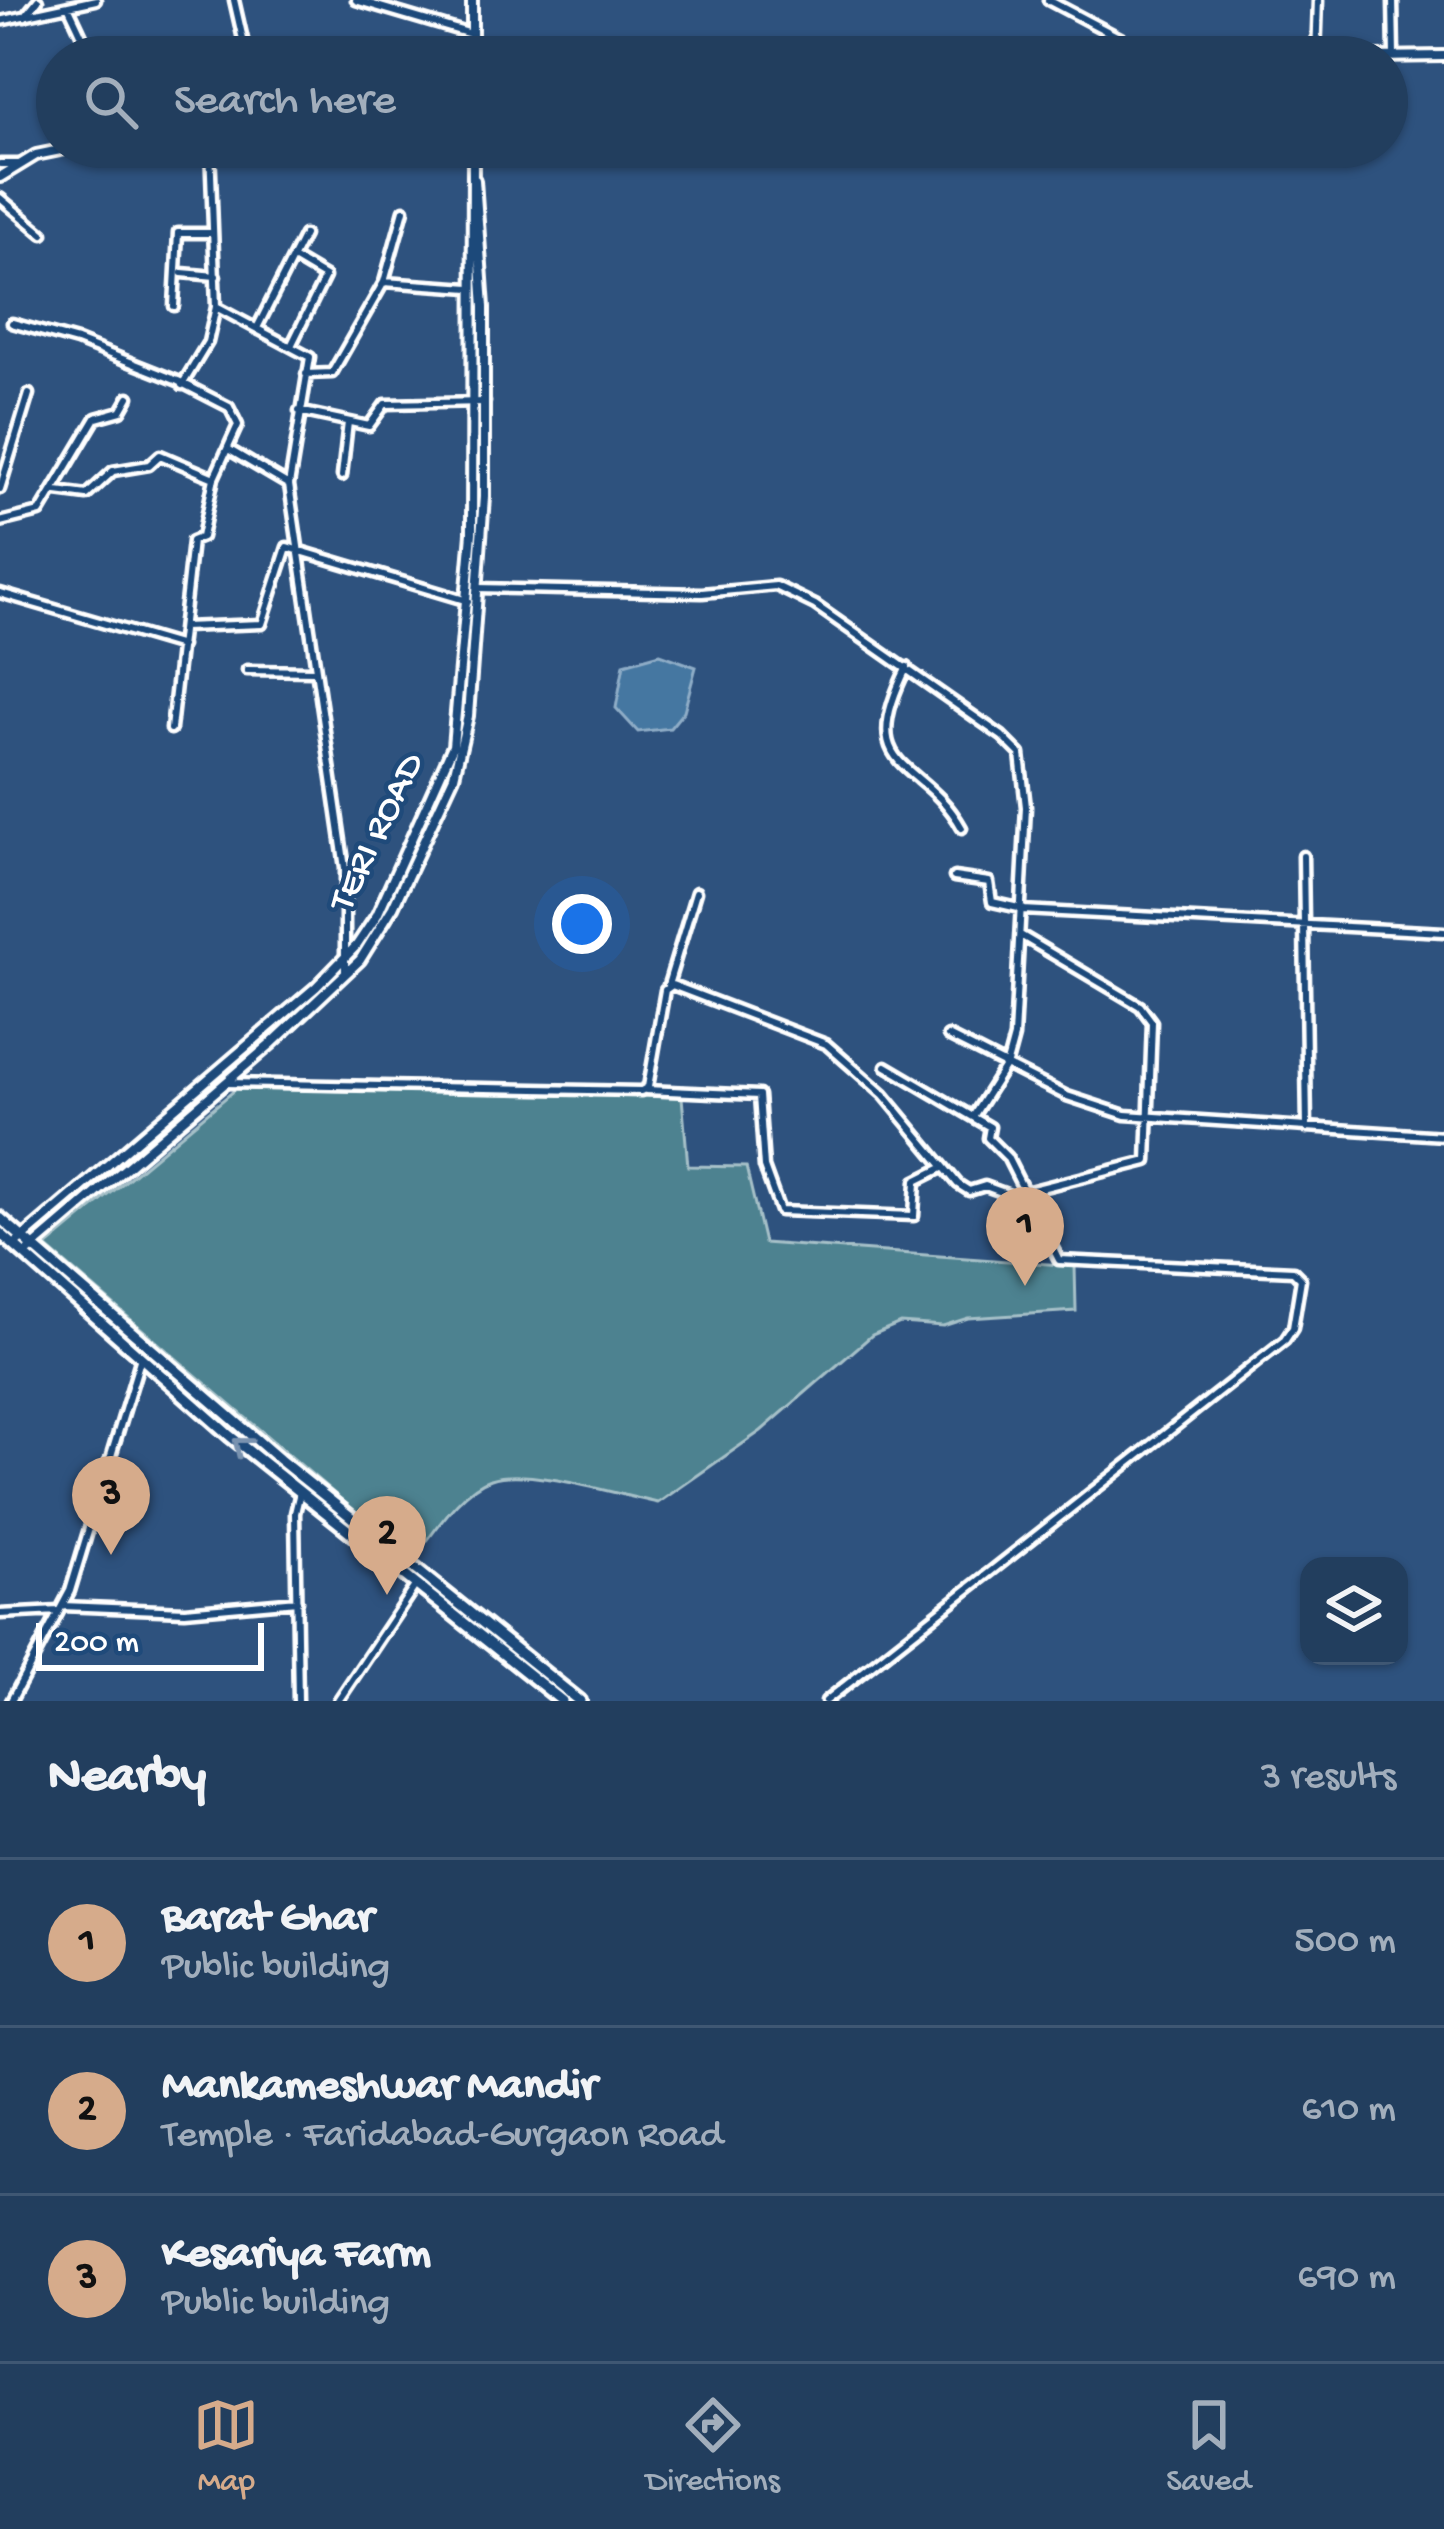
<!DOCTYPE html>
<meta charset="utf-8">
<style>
:root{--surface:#223e5e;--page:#2a4564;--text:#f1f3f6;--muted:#a2aebc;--line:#3f5773;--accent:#d6ab8b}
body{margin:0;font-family:"Gochi Hand",sans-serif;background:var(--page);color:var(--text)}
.controls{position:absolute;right:36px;bottom:36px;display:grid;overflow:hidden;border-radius:24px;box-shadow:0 3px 9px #0004}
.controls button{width:108px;height:108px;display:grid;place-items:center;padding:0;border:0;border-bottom:3px solid var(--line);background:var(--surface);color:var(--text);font:60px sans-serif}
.scale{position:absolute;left:36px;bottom:30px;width:228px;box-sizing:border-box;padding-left:12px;border:6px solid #fff;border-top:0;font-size:33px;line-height:42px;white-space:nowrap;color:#fff;-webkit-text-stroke:9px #1f4a7a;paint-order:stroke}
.you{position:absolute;left:582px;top:924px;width:42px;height:42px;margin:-30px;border:9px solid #fff;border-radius:50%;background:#1a73e8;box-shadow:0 0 0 18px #1a73e833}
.badge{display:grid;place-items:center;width:78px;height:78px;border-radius:50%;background:var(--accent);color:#111;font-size:39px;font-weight:700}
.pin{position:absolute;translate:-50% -99px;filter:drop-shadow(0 3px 6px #0008)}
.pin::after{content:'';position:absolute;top:63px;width:42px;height:36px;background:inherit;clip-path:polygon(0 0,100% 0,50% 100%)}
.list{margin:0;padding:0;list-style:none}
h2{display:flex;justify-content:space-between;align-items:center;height:156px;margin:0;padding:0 48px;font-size:51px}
h2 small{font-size:39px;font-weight:400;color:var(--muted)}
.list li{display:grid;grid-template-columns:78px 1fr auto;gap:36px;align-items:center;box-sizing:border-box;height:168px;padding:0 48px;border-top:3px solid var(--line)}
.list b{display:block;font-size:45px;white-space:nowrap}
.list p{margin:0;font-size:39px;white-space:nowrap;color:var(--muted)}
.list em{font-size:39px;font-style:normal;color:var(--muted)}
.icon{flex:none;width:66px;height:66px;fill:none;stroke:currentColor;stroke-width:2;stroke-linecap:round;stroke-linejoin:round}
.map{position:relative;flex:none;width:1444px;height:1701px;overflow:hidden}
.search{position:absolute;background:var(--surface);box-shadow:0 3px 9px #0004;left:36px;right:36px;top:36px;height:132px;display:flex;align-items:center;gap:30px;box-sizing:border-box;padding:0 42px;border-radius:66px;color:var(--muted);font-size:45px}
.sheet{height:660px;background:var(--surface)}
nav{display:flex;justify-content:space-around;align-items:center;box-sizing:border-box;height:168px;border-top:3px solid var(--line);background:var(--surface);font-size:33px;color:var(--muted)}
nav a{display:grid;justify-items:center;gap:6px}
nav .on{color:var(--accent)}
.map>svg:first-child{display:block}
.green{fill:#4d8290;stroke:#a6c0c8;stroke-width:3}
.water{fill:#4477a1;stroke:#8fadc7;stroke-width:3}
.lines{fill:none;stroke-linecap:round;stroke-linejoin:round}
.minor-casing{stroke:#fff;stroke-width:15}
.tertiary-casing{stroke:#fff;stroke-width:16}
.primary-casing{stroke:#fff;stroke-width:18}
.minor{stroke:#1f4a7a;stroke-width:6}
.tertiary{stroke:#1f4a7a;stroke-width:8}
.primary{stroke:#1f4a7a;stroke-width:9}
.oneway{stroke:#7992af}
.labels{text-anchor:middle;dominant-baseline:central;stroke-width:9;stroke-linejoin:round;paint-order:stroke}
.street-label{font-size:39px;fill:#fff;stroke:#1f4a7a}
</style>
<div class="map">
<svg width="1444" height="1701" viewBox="0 0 1444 1701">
<rect width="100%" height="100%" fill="#2e527e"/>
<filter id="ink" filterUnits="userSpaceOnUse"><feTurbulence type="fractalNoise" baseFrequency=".00833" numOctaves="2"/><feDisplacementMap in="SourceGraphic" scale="24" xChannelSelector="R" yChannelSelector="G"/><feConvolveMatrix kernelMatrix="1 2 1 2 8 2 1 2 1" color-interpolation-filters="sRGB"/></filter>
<g filter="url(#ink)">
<!-- green -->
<path class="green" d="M236,1089L682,1097L688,1166L746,1167L764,1243L1075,1266L1076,1311L968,1318L943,1326L900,1323L872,1335L761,1431L658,1503C618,1495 527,1466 491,1479C459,1490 433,1535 412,1560L46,1247Z"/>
<!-- water -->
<path class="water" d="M660,654L696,667L684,711L670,728L638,732L616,708L624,664Z"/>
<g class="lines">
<!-- minor casing -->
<g class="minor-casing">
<path id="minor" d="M234,0L247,57
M356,0L471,34
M1048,0L1156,57
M1393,0L1394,56
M68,6L92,57
M25,16L38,0
M0,21L96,0
M1316,57L1318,0
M210,147L216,307L310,357L289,485L345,868V973
M0,164H18
M0,198L43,234
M182,273L216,276
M384,282L470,288
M174,306L178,233H213
M12,323L77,341L178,381L229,407L238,425L214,478L202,537L192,541L171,729
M258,326L304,235
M292,344L325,277L293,258
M306,374L332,373L384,282L404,210
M182,385L208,342L216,307
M299,411L369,426L385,404L485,402
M228,449L289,485
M342,476L348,422
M0,489L29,394
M57,491L87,495L113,471L149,465L160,455L214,478
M0,522L40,512L96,418L121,411L129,397
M478,588L702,593L776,586L815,605L1002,736L1020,754L1026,807L1014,1037L1007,1063L974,1115
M0,593L181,646
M183,627L262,624L287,547L468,601
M907,667C853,775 922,756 962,828
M247,670L315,671
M1303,856L1307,1128
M954,877L989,882L992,902L1023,909
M1023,910L1444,932
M1022,936L1140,1006L1152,1022L1147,1161L1025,1192
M668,985L696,892
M948,1036L1067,1096L1125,1115L1444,1136
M226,1083L641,1091L648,1087L665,990L672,985L826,1044L884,1095L958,1184L969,1191L985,1186L1029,1202
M646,1090L759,1095L764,1167L780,1211L914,1216L916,1181L942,1168
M62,1606L185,1611L297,1601
M0,1614L59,1611
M11,1701L70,1591L141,1357
M298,1701L295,1513L300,1492
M338,1701L415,1586
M826,1701L1285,1340L1293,1328L1301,1279L1293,1271L1059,1260L1007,1157L988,1138L990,1127L886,1066"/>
</g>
<!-- tertiary casing -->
<g class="tertiary-casing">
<path id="tertiary" d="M472,0V57
M1374,57L1444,56
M0,177L36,155L75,147
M14,1245L316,987L357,945L377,915L453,746L472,533L473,147
M25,1254L271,1044L360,960L393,907L454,776L468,716L484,497V307L475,180"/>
</g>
<!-- primary casing -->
<g class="primary-casing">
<path id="primary" d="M0,1218L280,1460L580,1701
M0,1233L230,1436L562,1701"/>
</g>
<!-- minor -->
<use href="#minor" class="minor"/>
<!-- tertiary -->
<use href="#tertiary" class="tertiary"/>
<!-- primary -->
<use href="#primary" class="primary"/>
</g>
<!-- one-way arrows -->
<defs><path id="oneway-chevron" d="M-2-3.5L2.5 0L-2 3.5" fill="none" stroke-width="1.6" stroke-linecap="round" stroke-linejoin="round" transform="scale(3)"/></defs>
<use class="oneway" href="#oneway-chevron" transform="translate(241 1445) rotate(-141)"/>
</g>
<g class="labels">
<!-- street labels -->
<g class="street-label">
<text transform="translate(379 833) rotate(-64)">TERI ROAD</text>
</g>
</g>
</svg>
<div class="controls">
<button><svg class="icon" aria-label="layers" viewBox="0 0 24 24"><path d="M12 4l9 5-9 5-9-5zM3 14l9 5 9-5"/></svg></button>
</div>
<div class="scale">200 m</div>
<div class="you"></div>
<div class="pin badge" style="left:1025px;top:1286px">1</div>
<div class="pin badge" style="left:387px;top:1595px">2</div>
<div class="pin badge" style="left:111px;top:1555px">3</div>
<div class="search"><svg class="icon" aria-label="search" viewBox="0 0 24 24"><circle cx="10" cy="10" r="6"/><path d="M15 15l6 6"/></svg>Search here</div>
</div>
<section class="sheet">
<h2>Nearby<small>3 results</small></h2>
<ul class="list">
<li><span class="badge">1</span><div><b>Barat Ghar</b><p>Public building</p></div><em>500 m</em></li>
<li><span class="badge">2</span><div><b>Mankameshwar Mandir</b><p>Temple · Faridabad-Gurgaon Road</p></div><em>610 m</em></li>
<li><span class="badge">3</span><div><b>Kesariya Farm</b><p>Public building</p></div><em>690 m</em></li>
</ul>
</section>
<nav>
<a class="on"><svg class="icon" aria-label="map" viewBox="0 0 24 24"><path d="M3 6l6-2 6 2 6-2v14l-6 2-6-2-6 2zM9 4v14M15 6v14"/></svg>Map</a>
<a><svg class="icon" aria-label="directions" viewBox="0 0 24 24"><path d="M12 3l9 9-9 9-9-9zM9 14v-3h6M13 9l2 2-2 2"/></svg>Directions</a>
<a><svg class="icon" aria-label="saved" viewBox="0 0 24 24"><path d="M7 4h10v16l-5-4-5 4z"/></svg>Saved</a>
</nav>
